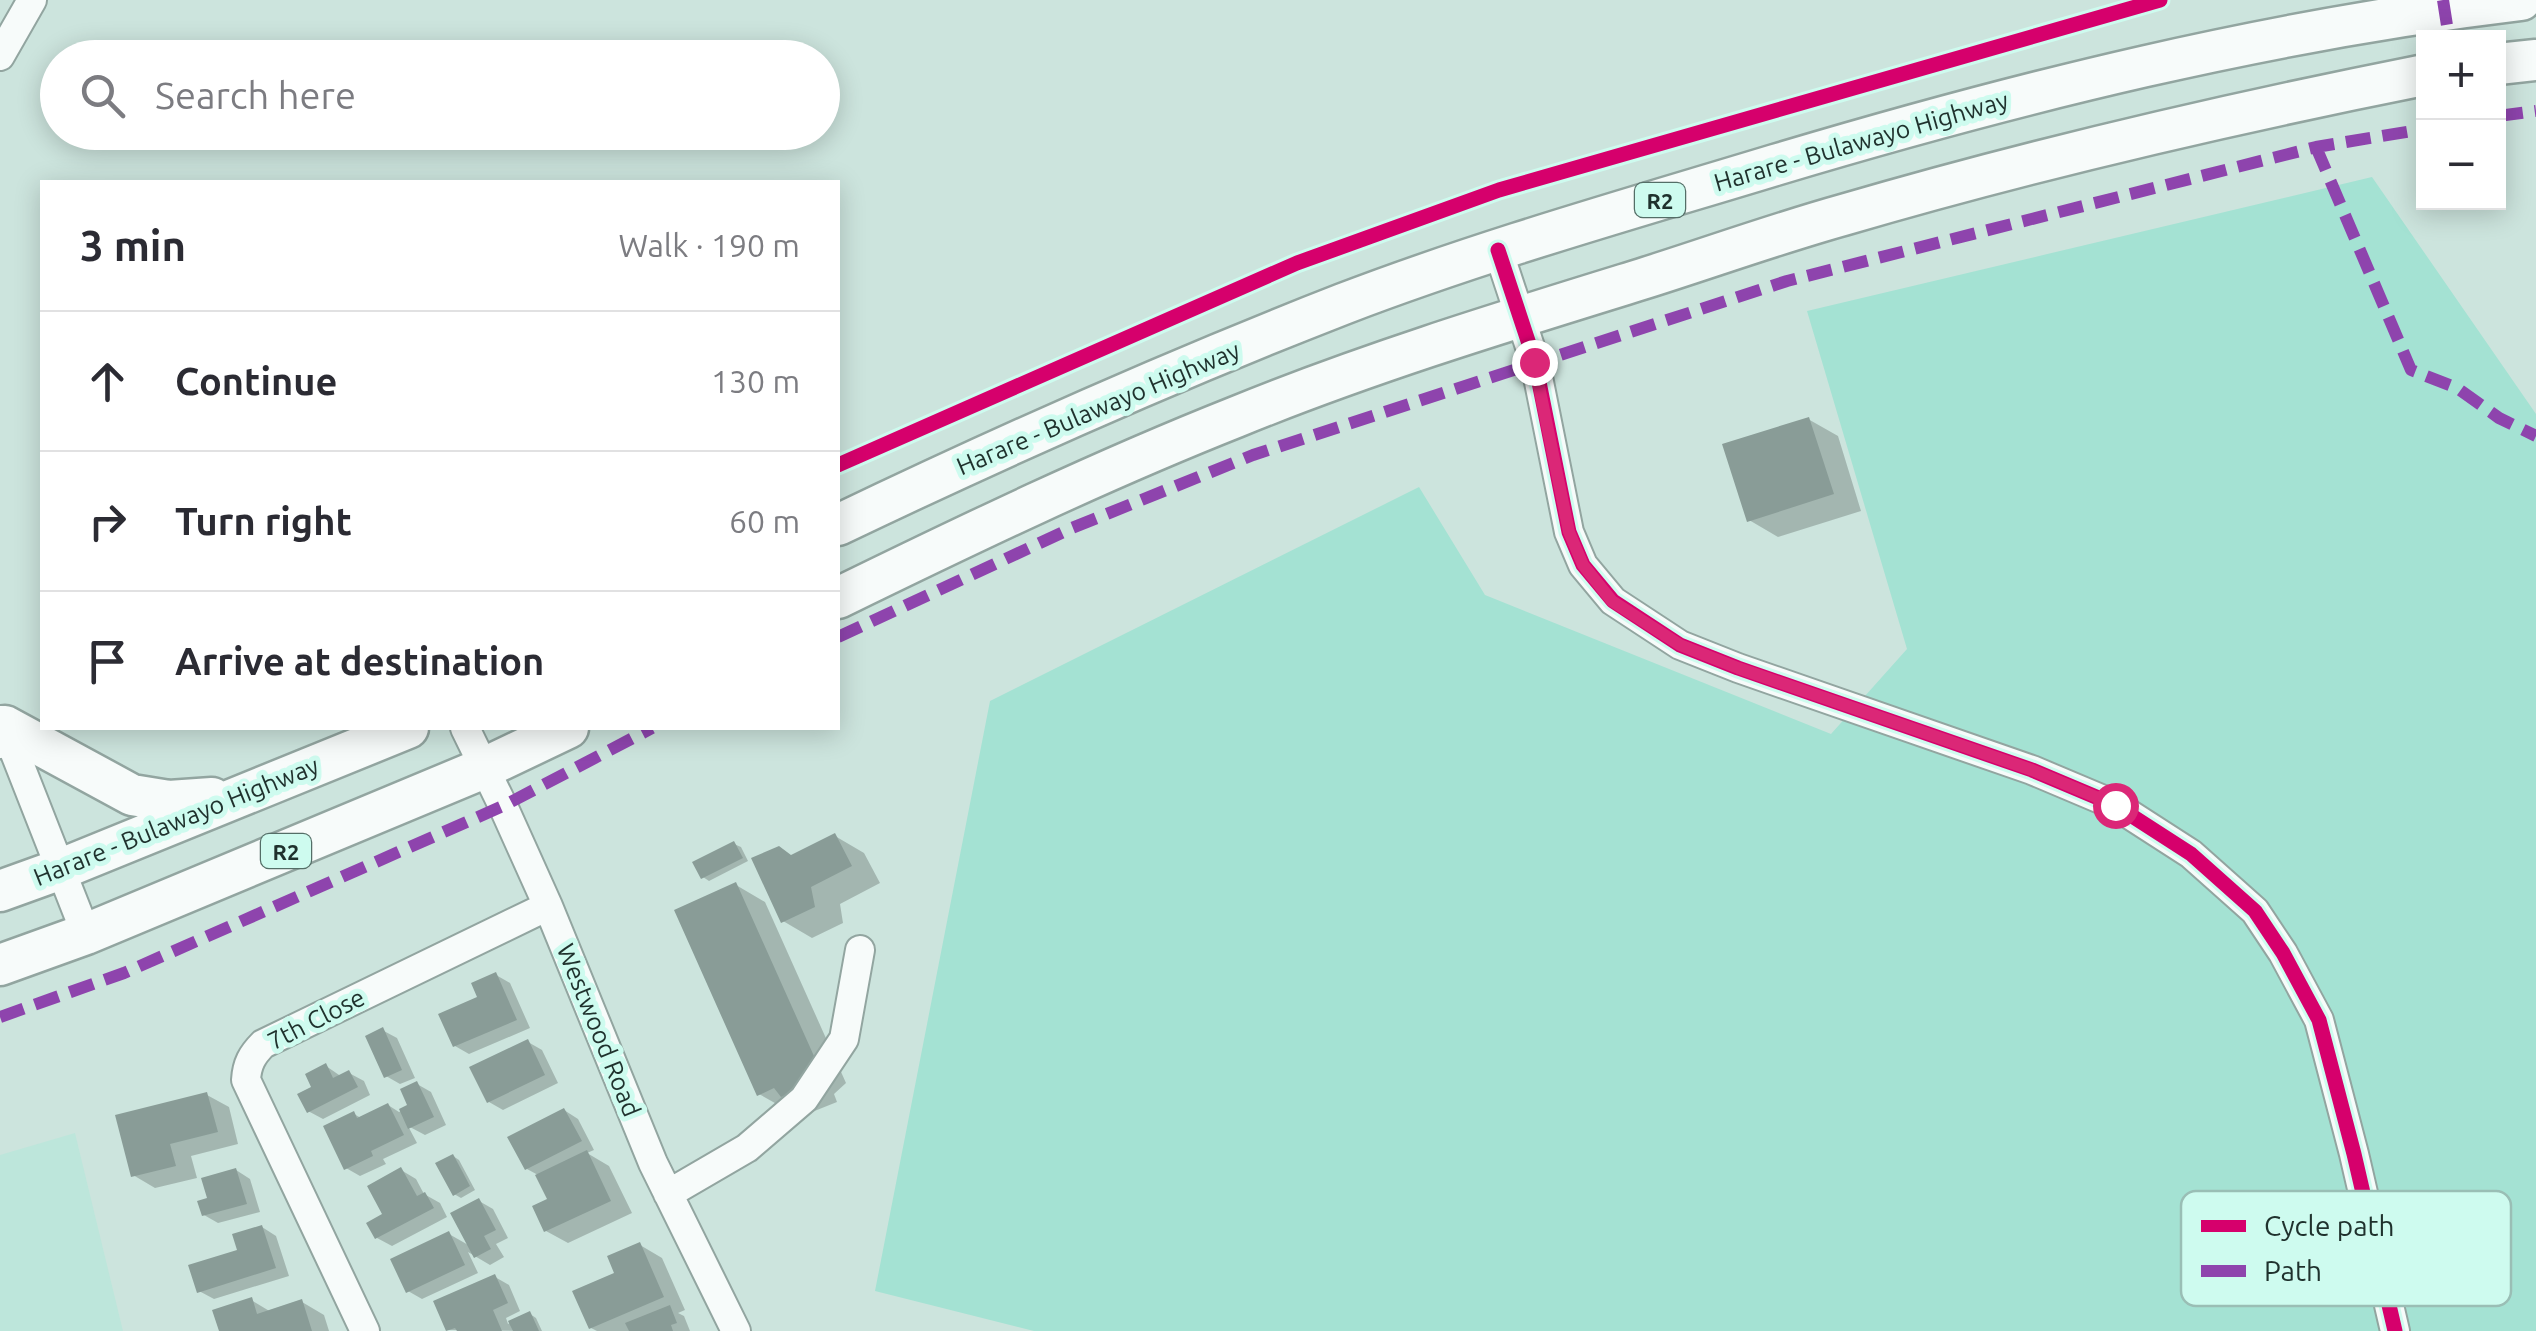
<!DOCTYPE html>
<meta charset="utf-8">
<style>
:root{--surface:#fff;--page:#f2f2f3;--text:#2b2b33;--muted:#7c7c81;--line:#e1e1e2}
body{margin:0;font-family:Ubuntu,sans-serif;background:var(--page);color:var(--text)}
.controls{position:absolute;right:30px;top:30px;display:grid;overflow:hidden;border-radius:0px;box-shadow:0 5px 25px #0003}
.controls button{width:90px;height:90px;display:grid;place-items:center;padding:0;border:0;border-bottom:2px solid var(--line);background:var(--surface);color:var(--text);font:50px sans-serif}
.stop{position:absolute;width:30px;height:30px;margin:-22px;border:8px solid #db2777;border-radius:50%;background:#fff}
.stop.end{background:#db2777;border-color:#fff;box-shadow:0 2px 10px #0008}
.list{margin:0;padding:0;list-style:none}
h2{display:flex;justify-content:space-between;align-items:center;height:130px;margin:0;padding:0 40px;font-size:42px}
h2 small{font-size:32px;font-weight:400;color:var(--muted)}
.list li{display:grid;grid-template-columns:65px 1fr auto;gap:30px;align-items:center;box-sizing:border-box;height:140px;padding:0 40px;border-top:2px solid var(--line)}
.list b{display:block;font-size:38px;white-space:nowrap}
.list em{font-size:32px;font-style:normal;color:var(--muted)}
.icon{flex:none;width:55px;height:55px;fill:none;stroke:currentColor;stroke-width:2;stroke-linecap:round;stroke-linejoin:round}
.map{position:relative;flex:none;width:2536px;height:1331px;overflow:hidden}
.search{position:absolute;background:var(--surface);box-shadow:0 5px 25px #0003;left:40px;top:40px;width:800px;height:110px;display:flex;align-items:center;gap:25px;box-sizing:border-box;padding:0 35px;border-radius:55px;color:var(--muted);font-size:38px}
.panel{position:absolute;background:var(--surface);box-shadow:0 5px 25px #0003;left:40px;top:180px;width:800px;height:550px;border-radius:0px}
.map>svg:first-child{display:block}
.built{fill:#bde6db}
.green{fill:#a4e2d3}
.shadow{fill:#0003}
.building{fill:#899c97}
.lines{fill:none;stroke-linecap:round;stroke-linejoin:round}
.minor-casing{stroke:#92a5a0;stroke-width:32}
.highway-casing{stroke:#92a5a0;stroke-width:45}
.minor{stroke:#f7fbfa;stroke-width:28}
.highway{stroke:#f7fbfa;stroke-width:40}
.quiet{stroke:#8e44ad;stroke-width:12;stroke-dasharray:25 12;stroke-linecap:butt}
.cycleway-casing{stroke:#cefbef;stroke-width:21}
.cycleway{stroke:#d6006c;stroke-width:15}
.route{stroke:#db2777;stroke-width:12}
.labels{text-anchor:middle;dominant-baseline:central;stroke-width:10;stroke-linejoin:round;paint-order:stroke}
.shield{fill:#cefbef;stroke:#546e67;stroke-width:2.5}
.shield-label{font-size:22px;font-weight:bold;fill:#1f312d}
.street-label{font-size:25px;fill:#1f312d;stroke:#cefbef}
.key{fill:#cefbef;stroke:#9abeb5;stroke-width:2.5}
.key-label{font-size:28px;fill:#1f312d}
</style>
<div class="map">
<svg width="2536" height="1331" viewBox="0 0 2536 1331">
<rect width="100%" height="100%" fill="#cce4dd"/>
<!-- built -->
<path class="built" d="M75,1133L123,1331H0V1155Z"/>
<!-- green -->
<path class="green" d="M2372,177L2536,414V1331H1034L875,1291L990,701L1419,487L1485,595L1831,734L1907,649L1807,311Z"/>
<!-- shadow -->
<path class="shadow" d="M659,132H677L679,139L667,142L660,139Z
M1808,419L1838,436L1861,511L1778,537L1749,520Z
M835,836L864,853L880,883L840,904L843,923L812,938L783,921L793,857Z
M734,844L741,847L748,861L709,881L703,877Z
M736,885L765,902L846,1083L834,1094L837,1102L812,1112L801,1106L789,1111L759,1094Z
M496,975L510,983L530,1028L469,1054L455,1046Z
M382,1030L397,1038L415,1078L400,1084L386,1076Z
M528,1042L542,1050L558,1083L503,1110L489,1102Z
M326,1066L342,1077L349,1073L364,1081L370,1095L323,1119L308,1111L315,1088Z
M417,1084L431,1092L446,1125L425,1135L408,1126L417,1143L383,1159L386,1164L360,1176L346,1168L354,1114L361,1118L388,1105L399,1112L411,1106Z
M207,1095L229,1107L238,1144L191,1156L197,1178L155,1188L133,1175Z
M564,1110L578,1119L594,1150L587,1153L609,1166L632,1213L568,1243L546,1231L551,1200L538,1175L527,1169Z
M453,1156L459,1160L475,1190L461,1198L454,1194Z
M236,1170L250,1179L260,1212L218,1223L204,1215L210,1200Z
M401,1170L416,1179L424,1194L440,1203L447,1217L392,1246L377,1238Z
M479,1201L493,1209L508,1238L496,1244L504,1257L490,1265L468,1252L478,1273L422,1299L408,1291L449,1234L470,1246Z
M262,1227L276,1236L289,1276L214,1299L199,1291Z
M640,1245L662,1258L685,1310L678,1313L684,1316L690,1331H597L591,1328L617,1275Z
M495,1277L509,1285L520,1311L506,1318L508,1324L530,1314L536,1318L542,1331L448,1330L436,1303Z
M251,1300L271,1312L302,1302L324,1315L329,1331H221Z"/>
<!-- building -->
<path class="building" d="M656,132H673L674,137L658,140Z
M1809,417L1834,494L1747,522L1722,444Z
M835,833L852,866L811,887L815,907L781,923L751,858L779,846L791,855Z
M734,841L743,858L701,879L692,862Z
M736,882L818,1065L810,1085L781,1097L774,1088L757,1096L674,910Z
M496,972L517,1020L453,1047L438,1014L477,997L471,983Z
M383,1027L402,1070L384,1078L365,1036Z
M528,1039L545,1075L487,1103L469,1067Z
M326,1063L333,1078L349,1070L358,1087L307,1113L297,1094L311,1087L305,1074Z
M417,1081L434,1117L408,1129L399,1109L407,1105L400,1089Z
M207,1092L218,1132L170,1144L176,1166L131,1177L115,1115Z
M388,1103L404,1135L371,1151L373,1156L344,1170L323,1126L354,1111L357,1118Z
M564,1108L582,1141L525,1170L507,1137Z
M587,1150L611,1201L544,1232L532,1206L547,1199L535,1175Z
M453,1154L470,1186L453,1196L435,1163Z
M401,1167L417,1196L425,1192L434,1208L375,1239L366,1223L382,1214L367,1186Z
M236,1168L247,1204L202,1216L197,1201L207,1198L201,1178Z
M479,1198L496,1230L484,1236L491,1249L474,1258L450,1213Z
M262,1225L276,1268L197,1293L188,1265L237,1250L232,1234Z
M449,1231L465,1265L406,1293L390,1259Z
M640,1242L664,1297L589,1329L572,1291L614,1273L607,1256Z
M495,1274L508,1303L493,1310L502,1331H457L455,1328L446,1331L433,1301Z
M252,1297L257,1314L302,1299L312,1331H219L212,1310Z
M670,1305L677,1323L671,1325L673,1331H629L625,1323Z
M530,1311L539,1331H513L508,1321Z"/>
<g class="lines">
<!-- minor casing -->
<g class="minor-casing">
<path id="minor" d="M0,56L32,0
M1498,250L1535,362L1569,532L1583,565L1613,601L1680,645L1738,668L2032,770L2115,805L2191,854L2255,911L2283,953L2319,1020L2354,1154L2395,1331
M2,720L86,934
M465,728L503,806L548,906L653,1163L736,1331
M668,1194L747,1148L804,1099L844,1039L860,950
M365,1331L246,1080C247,1064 252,1055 263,1044L548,906"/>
</g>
<!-- highway casing -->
<g class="highway-casing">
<path id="highway" d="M2498,64L2536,60
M838,525C1003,446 1171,371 1343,304C1484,250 1630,209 1775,165C2019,92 2268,30 2521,0
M838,598C969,534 1100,471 1236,417C1368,363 1506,321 1642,279C1709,258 1775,234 1843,215C2034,159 2228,114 2424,75
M0,738L5,726L132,795L169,801L212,798
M0,891L61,869L408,728
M0,965L86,934L484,768L568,728"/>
</g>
<!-- minor -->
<use href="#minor" class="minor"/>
<!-- highway -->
<use href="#highway" class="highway"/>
<!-- quiet -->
<path class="quiet" d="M2443,0L2449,38
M2498,116L2536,111
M2316,147L2411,370L2457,388L2499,418L2536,436
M838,637L1072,528L1253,455L1787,281L2316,147L2424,129
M0,1017L124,973L503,806L652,728"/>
<!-- cycleway casing -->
<g class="cycleway-casing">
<path id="cycleway" d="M1498,250L1535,362L1569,532L1583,565L1613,601L1680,645L1738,668L2032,770L2115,805L2191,854L2255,911L2283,953L2319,1020L2354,1154L2395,1331
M838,465L1297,263L1499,190L2160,0"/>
</g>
<!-- cycleway -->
<use href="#cycleway" class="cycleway"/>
</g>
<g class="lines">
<!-- route -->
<path class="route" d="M1534,362L1569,532L1583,565L1612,601L1680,645L1738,668L2032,770L2115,805"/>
</g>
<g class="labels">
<!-- shield labels -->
<g class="shield">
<rect x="1635" y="183" width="50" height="34" rx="8"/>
<rect x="261" y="834" width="50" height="34" rx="8"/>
</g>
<g class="shield-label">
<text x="1660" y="200">R2</text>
<text x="286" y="851">R2</text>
</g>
<!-- street labels -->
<g class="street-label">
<text transform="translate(1861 141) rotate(-16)">Harare - Bulawayo Highway</text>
<text transform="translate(1098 408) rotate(-23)">Harare - Bulawayo Highway</text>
<text transform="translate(176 821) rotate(-22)">Harare - Bulawayo Highway</text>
<text transform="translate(316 1019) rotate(-27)">7th Close</text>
<text transform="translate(599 1030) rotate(68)">Westwood Road</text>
</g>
</g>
<!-- legend -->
<rect x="2181" y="1191" width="330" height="115" rx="15" class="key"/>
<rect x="2201" y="1220" width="45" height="12" fill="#d6006c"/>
<rect x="2201" y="1265" width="45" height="12" fill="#8e44ad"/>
<g class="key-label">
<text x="2264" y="1236">Cycle path</text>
<text x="2264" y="1281">Path</text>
</g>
</svg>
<div class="controls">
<button>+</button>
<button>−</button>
</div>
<div class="stop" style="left:2115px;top:805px"></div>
<div class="stop end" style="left:1534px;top:362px"></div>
<div class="search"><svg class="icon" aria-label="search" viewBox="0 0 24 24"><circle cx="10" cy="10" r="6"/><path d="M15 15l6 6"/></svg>Search here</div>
<section class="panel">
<h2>3 min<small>Walk · 190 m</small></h2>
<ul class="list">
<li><svg class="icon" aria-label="ahead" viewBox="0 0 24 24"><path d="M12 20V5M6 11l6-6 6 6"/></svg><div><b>Continue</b></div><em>130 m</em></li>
<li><svg class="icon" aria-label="right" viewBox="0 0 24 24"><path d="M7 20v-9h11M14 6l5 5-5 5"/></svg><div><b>Turn right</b></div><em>60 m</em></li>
<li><svg class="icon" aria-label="arrive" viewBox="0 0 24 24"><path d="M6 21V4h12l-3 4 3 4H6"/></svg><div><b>Arrive at destination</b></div></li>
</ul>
</section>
</div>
